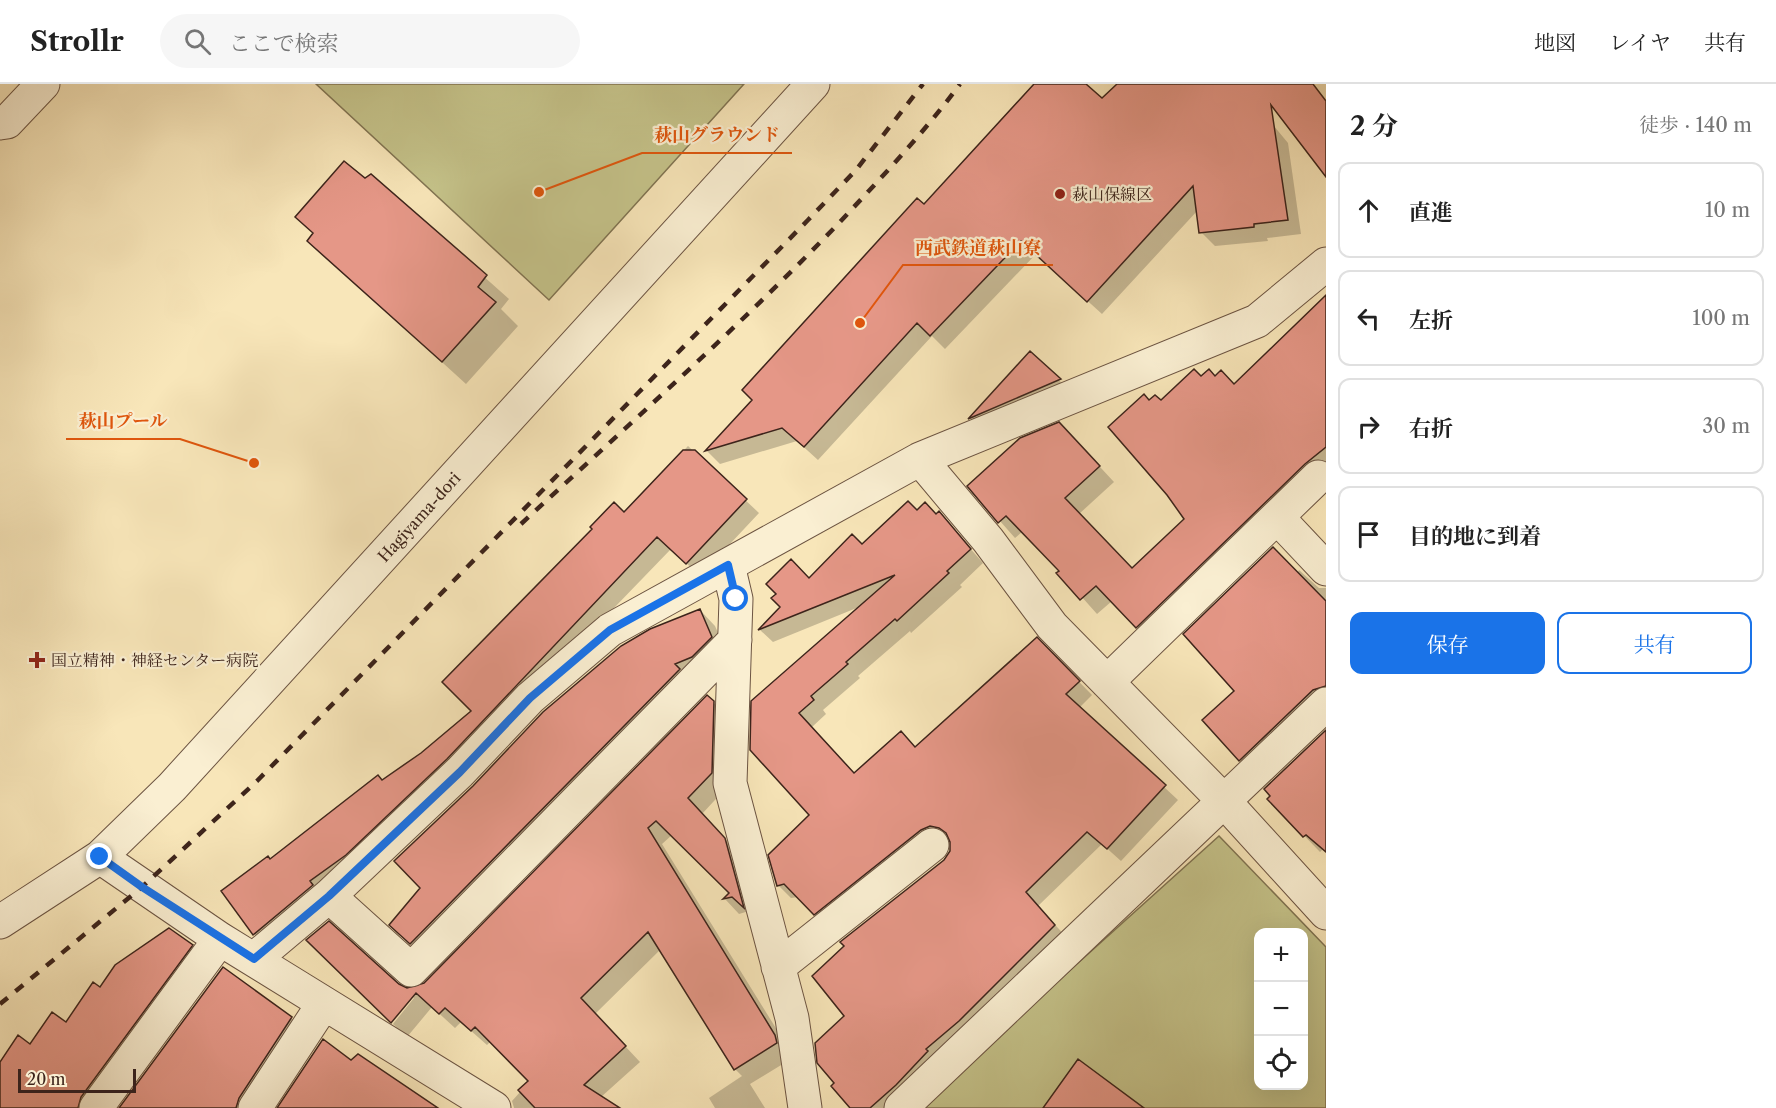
<!DOCTYPE html>
<html lang="ja">
<meta charset="utf-8">
<style>
:root{--surface:#fff;--page:#f6f6f6;--text:#222;--muted:#767676;--line:#e0e0e0;--accent:#1a73e8}
body{margin:0;font-family:"Libre Caslon Text","Noto Serif JP",serif;background:var(--page);color:var(--text)}
.controls{position:absolute;right:18px;bottom:18px;display:grid;overflow:hidden;border-radius:12px;box-shadow:0 6px 24px #0002}
.controls button{width:54px;height:54px;display:grid;place-items:center;padding:0;border:0;border-bottom:2px solid var(--line);background:var(--surface);color:var(--text);font:30px sans-serif}
.scale{position:absolute;left:18px;bottom:15px;width:118px;box-sizing:border-box;padding-left:6px;border:3px solid #3d241b;border-top:0;font-size:16px;line-height:21px;white-space:nowrap;color:#3d241b;-webkit-text-stroke:4px #faefd2;paint-order:stroke}
.stop{position:absolute;width:18px;height:18px;margin:-14px;border:4px solid #1a73e8;border-radius:50%;background:#fff}
.stop.end{background:#1a73e8;border-color:#fff;box-shadow:0 2px 6px #0008}
.list{margin:0;padding:0;list-style:none}
h2{display:flex;justify-content:space-between;align-items:center;height:78px;margin:0;padding:0 24px;font-size:26px}
h2 small{font-size:20px;font-weight:400;color:var(--muted)}
.list li{display:grid;grid-template-columns:39px 1fr auto;gap:18px;align-items:center;box-sizing:border-box;height:96px;margin:0 12px 12px;padding:0 12px;border:2px solid var(--line);border-radius:12px}
.list b{display:block;font-size:22px;white-space:nowrap}
.list em{font-size:20px;font-style:normal;color:var(--muted)}
.actions{display:flex;gap:12px;padding:18px 24px}
.actions a{flex:1;padding:14px 0;border:2px solid var(--accent);border-radius:12px;text-align:center;font-size:21px;color:var(--accent)}
.actions .main{background:var(--accent);color:#fff}
.icon{flex:none;width:33px;height:33px;fill:none;stroke:currentColor;stroke-width:2;stroke-linecap:round;stroke-linejoin:round}
.map{position:relative;flex:none;width:1326px;height:1024px;overflow:hidden}
header{display:flex;align-items:center;gap:36px;box-sizing:border-box;height:84px;padding:0 30px;background:var(--surface);border-bottom:2px solid var(--line)}
header strong{font-size:28px}
nav{display:flex;gap:33px;margin-inline-start:auto;font-size:21px}
.search{width:420px;height:54px;background:var(--page);display:flex;align-items:center;gap:15px;box-sizing:border-box;padding:0 21px;border-radius:33px;color:var(--muted);font-size:22px}
main{display:flex}
aside{flex:1;background:var(--surface)}
.map>svg:first-child{display:block}
.green{fill:#c5c38a;stroke:#817452;stroke-width:1.5;fill-rule:evenodd}
.shadow{fill:#0003}
.building{fill:#e59787;stroke:#3d241b;stroke-width:1.5}
.lines{fill:none;stroke-linecap:round;stroke-linejoin:round}
.minor-casing{stroke:#6c5442;stroke-width:35}
.minor{stroke:#faefd2;stroke-width:33}
.rail{stroke:#3d241b;stroke-width:4.5;stroke-dasharray:10 10;stroke-linecap:butt}
.route{stroke:#1a73e8;stroke-width:8}
.poi-dot{fill:#8f2418;stroke:#faefd2;stroke-width:2}
.labels{text-anchor:middle;dominant-baseline:central;stroke-width:4.5;stroke-linejoin:round;paint-order:stroke}
.poi-label{font-size:16px;fill:#3d241b;stroke:#faefd2;text-anchor:start}
.street-label{font-size:16px;fill:#3d241b;stroke:#faefd2}
.leader{fill:none;stroke:#df560d;stroke-width:2}
.callout-dot{fill:#df560d;stroke:#faefd2;stroke-width:2}
.callout-label{font-size:18px;text-anchor:middle;font-weight:bold;fill:#df560d;stroke:#faefd2;stroke-width:4.5;stroke-linejoin:round;paint-order:stroke}
</style>
<header>
<strong>Strollr</strong>
<div class="search"><svg class="icon" aria-label="search" viewBox="0 0 24 24"><circle cx="10" cy="10" r="6"/><path d="M15 15l6 6"/></svg>ここで検索</div>
<nav><a>地図</a><a>レイヤ</a><a>共有</a></nav>
</header>
<main>
<div class="map">
<svg width="1326" height="1024" viewBox="0 0 1326 1024">
<rect width="100%" height="100%" fill="#f8e6b9"/>
<filter id="stains"><feTurbulence type="fractalNoise" baseFrequency=".00333" numOctaves="4"/><feColorMatrix values="0 0 0 0 .2 0 0 0 0 .09 0 0 0 0 .02 0 0 0 .5 -.17"/></filter>
<radialGradient id="worn" r=".72"><stop offset=".6" stop-color="#630" stop-opacity="0"/><stop offset="1" stop-color="#630" stop-opacity=".3"/></radialGradient>
<!-- green -->
<path class="green" d="M316,0H744L549,216Z
M1219,752L1326,863V1024H917ZM1258,848H1304V1002H1258Z"/>
<!-- shadow -->
<path class="shadow" d="M1036,0H1084L1102,16L1120,0H1239L1288,59L1301,150L1267,154L1268,157L1215,162L1201,148L1198,126L1102,230L1036,170L945,265L932,252L818,376L797,357L720,380L707,367L924,122Z
M371,92L509,215L501,225L518,242L466,300L309,157Z
M1326,223V391L1152,558L1112,517L1097,530L1023,447L1015,454L969,402L1075,356L1114,398L1079,430L1132,486L1186,436L1149,318H1161L1201,294L1215,293L1234,302Z
M1030,269L1067,304L977,342L971,335Z
M688,362L759,429L700,492L671,465L527,614L267,863L254,850L224,807L421,671L473,627L624,430Z
M917,428L936,432L939,429L983,479L960,501L962,503L911,549L910,547L858,592L860,594L823,626L826,630L812,643L855,691L915,664L1037,555L1092,611L1079,624L1178,716L1121,777L1102,760L1038,822L1068,855L899,1024H852L836,999L846,932L951,768V756L944,755L828,843L799,813L791,814L778,801L811,731L751,665L859,523L773,558L760,546L809,496Z
M1299,486L1319,504H1326V624L1256,691L1240,676L1236,607Z
M700,526L715,542L727,569L427,875L406,856Z
M708,613L728,634L726,704L702,730L740,771L749,827L739,830L725,815L731,809L672,751L662,760L790,967L791,975L750,1000L765,1024H715L709,1014L742,992L735,985L661,865L595,930L640,978L601,1013L618,1024H514L512,1017L530,997L491,957L487,961L461,938L455,944L432,923L407,953L393,940L414,914L398,901L407,906L425,900Z
M1326,648V768L1323,765L1320,768L1269,715Z
M192,862L207,877L99,1024H0V979L67,940L101,905Z
M223,885L291,934L306,949L257,1024H121Z"/>
<!-- building -->
<path class="building" d="M1034,0H1086L1102,14L1117,0H1313L1326,17V93L1271,21L1288,136L1254,140V143L1199,149L1193,102L1087,218L1021,157L930,252L917,239L804,363L782,344L705,367L752,316L742,306L917,114L924,120Z
M344,77L365,94L371,90L487,191L478,203L496,218L442,278L307,157L313,149L295,133Z
M1326,211V363L1305,380L1136,544L1096,502L1080,516L1056,489L1059,487L1006,432L998,439L967,402L1020,354L1059,338L1100,382L1065,414L1132,484L1184,435L1167,411L1108,343L1144,310L1149,316L1155,311L1161,316L1194,285L1201,292L1209,285L1215,292L1221,286L1234,300Z
M1030,267L1061,295L968,335Z
M683,366H695L747,415L686,480L657,453L447,675L346,771L310,797L313,801L253,851L221,807L268,772L270,775L378,691L382,696L421,669L471,627L442,598L592,445L590,443L614,418L624,428Z
M908,417L917,426L925,418L936,430L939,427L971,465L947,487L949,489L897,537L895,535L846,578L848,580L811,612L814,616L799,629L854,689L901,647L915,663L1037,553L1080,597L1066,610L1166,701L1107,765L1087,748L1026,808L1055,841L959,937L926,965L928,967L896,1001L870,1024H850L831,1002L834,999L817,979L815,959L844,932L812,892L844,862L840,858L944,776L950,767V758L946,749L939,744L930,742L921,746L814,831L784,800L777,802L768,771L809,731L750,666L751,617L895,491L758,546L780,523L771,514L776,510L766,500L791,475L809,494L852,450L862,460Z
M1273,463L1326,517V602L1313,606L1239,677L1202,636L1234,607L1183,550Z
M700,525L712,553L692,573L675,580L680,585L410,860L389,841L420,804L394,777L473,702L543,628L621,562L650,545Z
M707,611L714,617L712,689L688,714L725,754L744,824L732,813L723,815L729,809L656,737L648,744L775,951L777,959L734,986L648,848L581,914L626,962L584,1001L620,1024H535L518,1006L528,997L475,943L471,947L445,924L439,930L416,909L391,939L306,856L329,837L399,900L407,904L424,899Z
M1326,646V768L1306,751L1303,753L1267,715L1270,712L1264,705Z
M169,844L193,861L81,1013L78,1024H0V978L18,951L30,960L52,928L66,938L93,898L100,903L115,881Z
M223,883L292,933L239,1014L236,1024H119Z
M323,955L351,976L358,970L438,1024H277Z
M1078,975L1144,1024H1043Z"/>
<g class="lines">
<!-- minor casing -->
<g class="minor-casing">
<path id="minor" d="M0,39L7,38L43,0
M920,375L988,456L1052,542L1224,717L1326,829
M1277,433L1326,485
M728,481L736,515L730,699L792,934L805,1024
M1107,598L1318,393
M100,773L220,855L494,1024
M329,812L411,886L735,556
M0,838L100,773L172,703L813,0
M254,875L329,812L460,688L530,614L610,546L920,375L1257,237L1326,180
M778,883L932,761
M96,1024L220,855
M255,1024L324,919
M901,1024L1326,620"/>
</g>
<!-- minor -->
<use href="#minor" class="minor"/>
<!-- rail -->
<path class="rail" d="M521,440C628,341 737,245 838,140C880,95 923,50 960,0
M0,920L142,803L257,697L808,136L856,86L923,0"/>
</g>
<g class="lines">
<!-- route -->
<path class="route" d="M100,773L142,803L254,875L329,812L460,688L530,614L610,546L728,481L736,515"/>
</g>
<!-- markers -->
<g class="poi-dot">
<circle cx="1060" cy="110" r="6"/>
<path d="M34 567h6v6h6v6h-6v6h-6v-6h-6v-6h6z"/>
</g>
<g class="labels">
<!-- poi labels -->
<g class="poi-label">
<text x="1072" y="110">萩山保線区</text>
<text x="51" y="576">国立精神・神経センター病院</text>
</g>
<!-- street labels -->
<g class="street-label">
<text transform="translate(419 433) rotate(-48)">Hagiyama-dori</text>
</g>
</g>
<!-- callouts -->
<path class="leader" d="M539 108L642 69H792M860 239L903 181H1053M254 379L180 355H66"/>
<g class="callout-dot">
<circle cx="539" cy="108" r="6"/>
<circle cx="860" cy="239" r="6"/>
<circle cx="254" cy="379" r="6"/>
</g>
<g class="callout-label">
<text x="717" y="57">萩山グラウンド</text>
<text x="978" y="170">西武鉄道萩山寮</text>
<text x="123" y="343">萩山プール</text>
</g>
<rect width="100%" height="100%" filter="url(#stains)"/>
<rect width="100%" height="100%" fill="url(#worn)"/>
</svg>
<div class="controls">
<button>+</button>
<button>−</button>
<button><svg class="icon" aria-label="locate" viewBox="0 0 24 24"><circle cx="12" cy="12" r="6"/><path d="M12 2v4M12 18v4M2 12h4M18 12h4"/></svg></button>
</div>
<div class="scale">20 m</div>
<div class="stop" style="left:736px;top:515px"></div>
<div class="stop end" style="left:100px;top:773px"></div>
</div>
<aside>
<h2>2 分<small>徒歩 · 140 m</small></h2>
<ul class="list">
<li><svg class="icon" aria-label="ahead" viewBox="0 0 24 24"><path d="M12 20V5M6 11l6-6 6 6"/></svg><div><b>直進</b></div><em>10 m</em></li>
<li><svg class="icon" aria-label="left" viewBox="0 0 24 24"><path d="M17 20v-9H6M10 6l-5 5 5 5"/></svg><div><b>左折</b></div><em>100 m</em></li>
<li><svg class="icon" aria-label="right" viewBox="0 0 24 24"><path d="M7 20v-9h11M14 6l5 5-5 5"/></svg><div><b>右折</b></div><em>30 m</em></li>
<li><svg class="icon" aria-label="arrive" viewBox="0 0 24 24"><path d="M6 21V4h12l-3 4 3 4H6"/></svg><div><b>目的地に到着</b></div></li>
</ul>
<div class="actions"><a class="main">保存</a><a>共有</a></div>
</aside>
</main>
